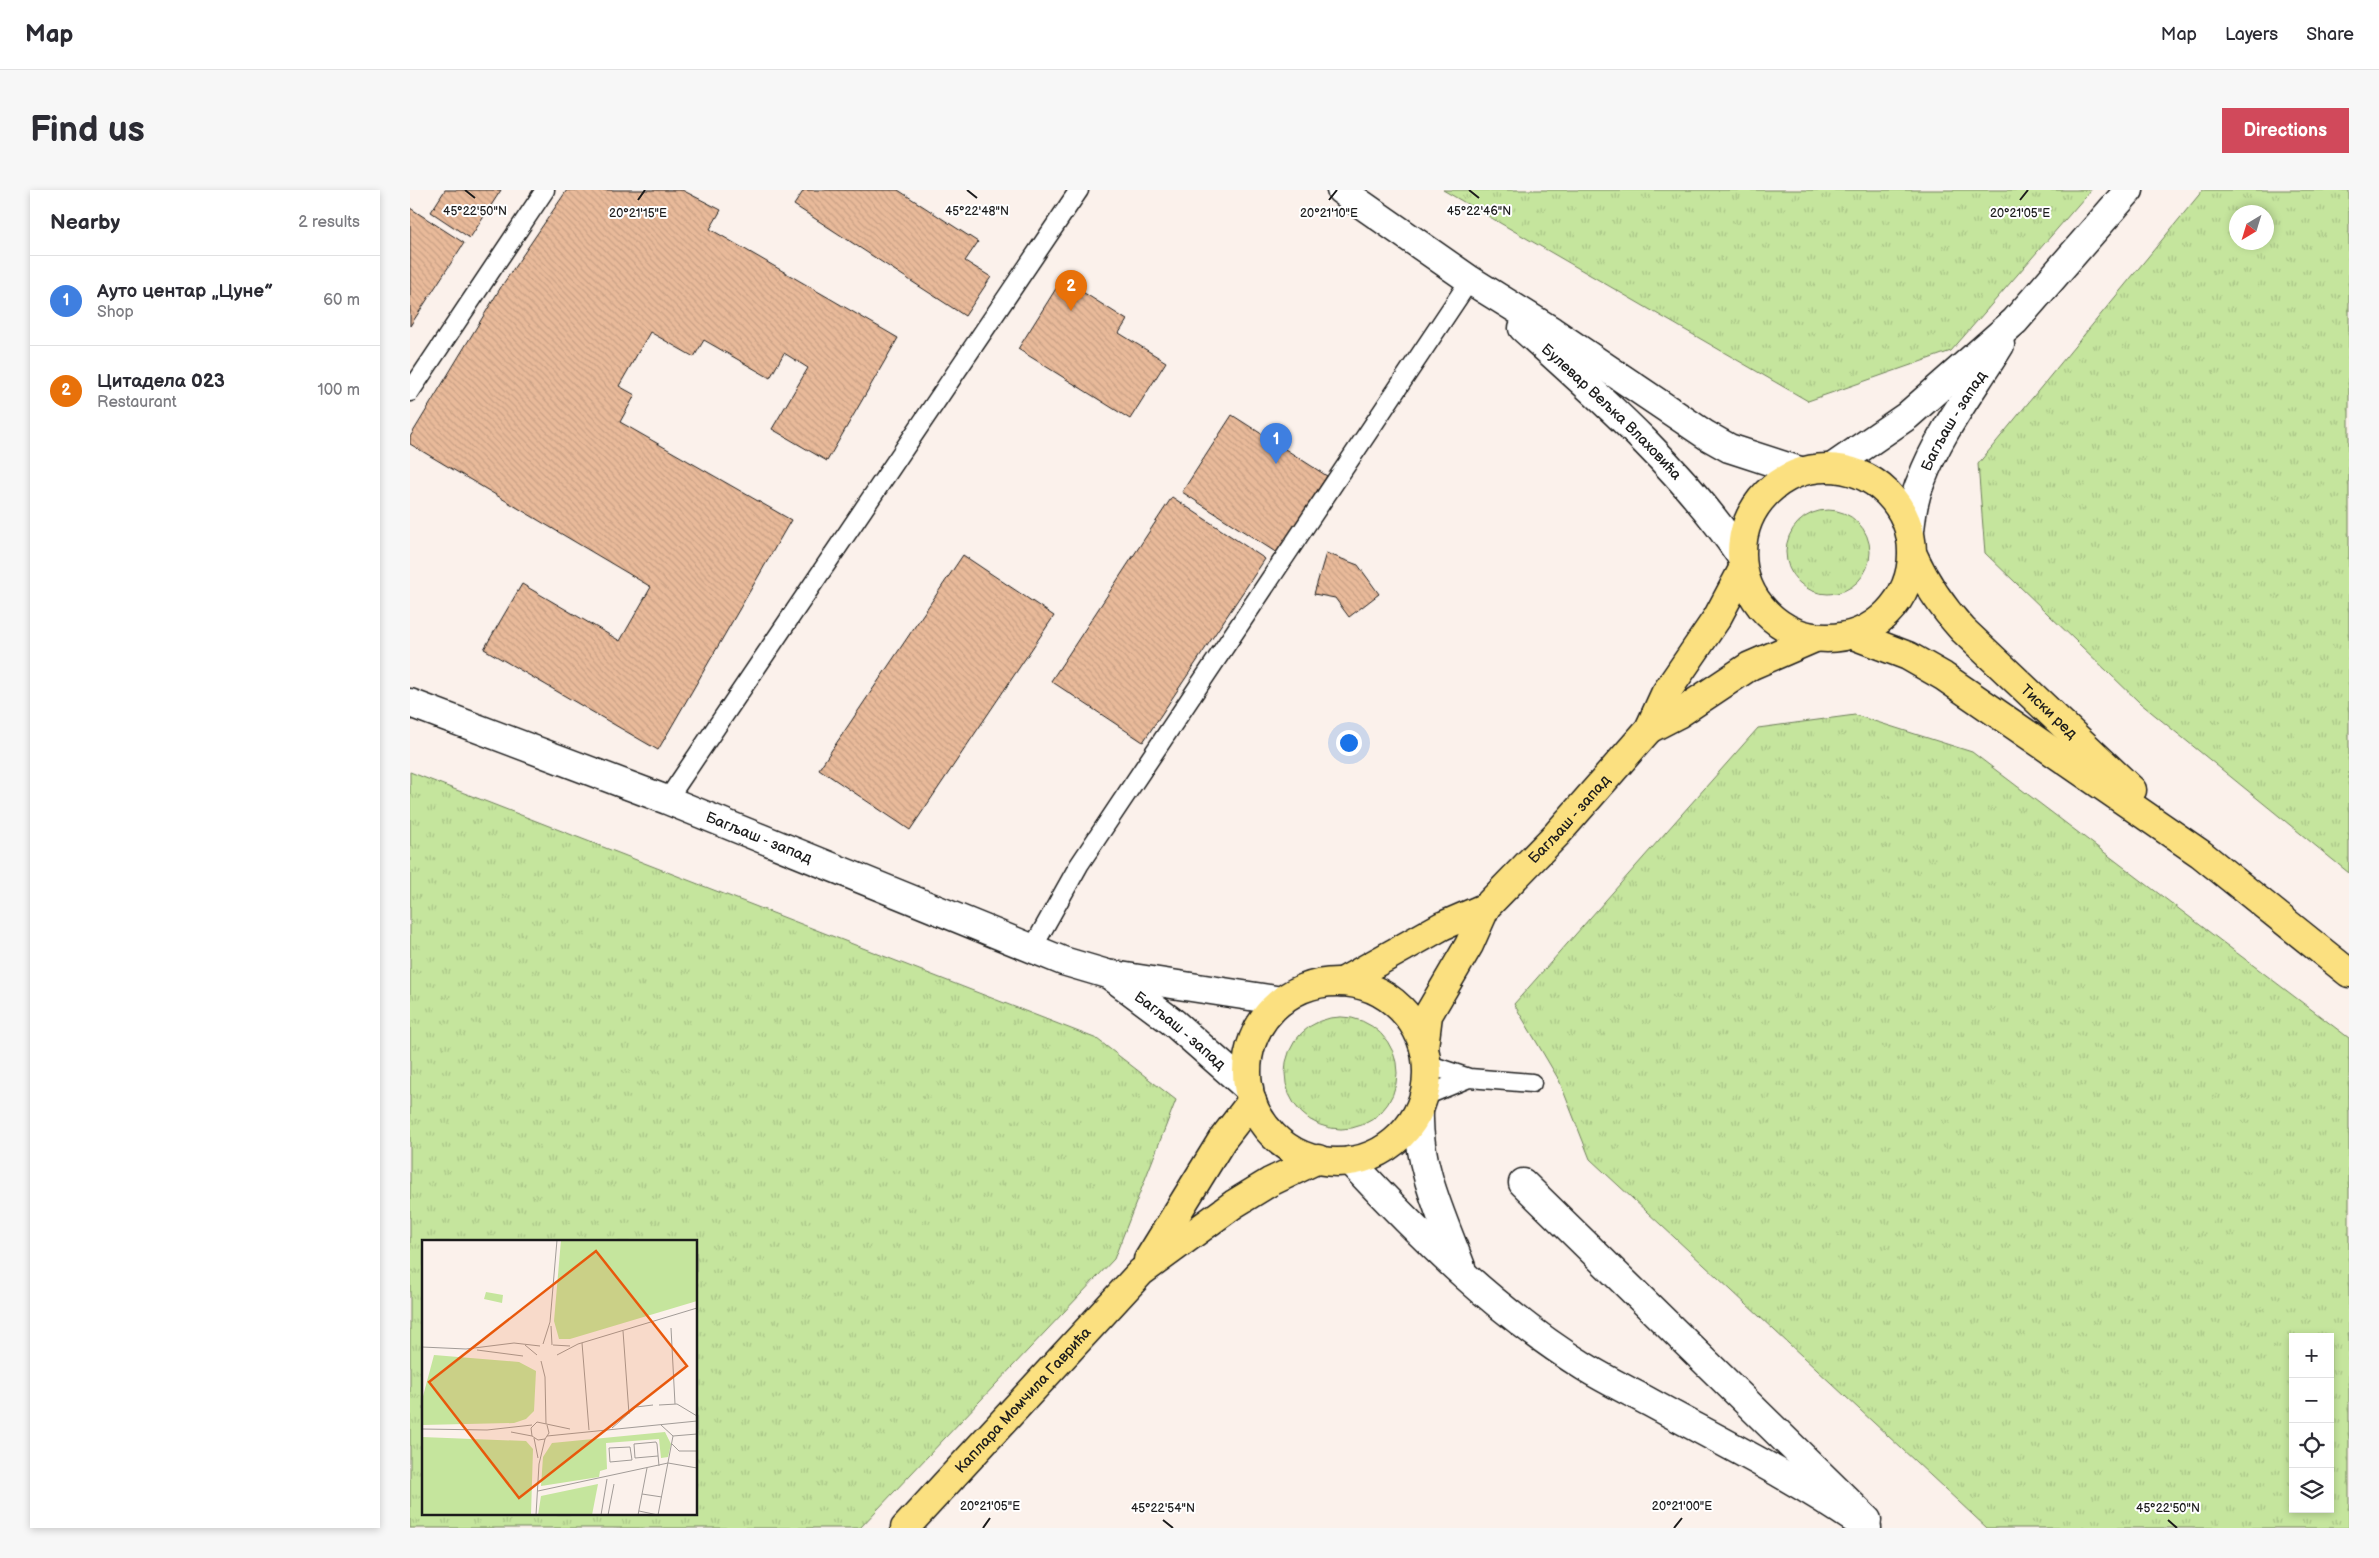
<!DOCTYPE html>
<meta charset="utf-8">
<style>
:root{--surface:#fff;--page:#f7f7f7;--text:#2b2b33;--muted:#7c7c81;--line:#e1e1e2;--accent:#d1495b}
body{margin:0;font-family:"Balsamiq Sans",sans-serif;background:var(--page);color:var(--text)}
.controls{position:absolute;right:15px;bottom:15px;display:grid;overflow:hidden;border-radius:0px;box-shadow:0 2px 8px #0003}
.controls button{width:45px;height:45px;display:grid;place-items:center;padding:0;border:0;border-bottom:1px solid var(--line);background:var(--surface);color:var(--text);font:25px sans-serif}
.compass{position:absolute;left:1819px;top:15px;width:45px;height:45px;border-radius:50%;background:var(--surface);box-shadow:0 2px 8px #0003;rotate:218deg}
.you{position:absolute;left:938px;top:552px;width:18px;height:18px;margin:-12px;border:4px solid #fff;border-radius:50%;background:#1a73e8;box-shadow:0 0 0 8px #1a73e833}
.badge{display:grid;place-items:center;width:32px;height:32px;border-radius:50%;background:var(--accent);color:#fff;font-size:16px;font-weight:700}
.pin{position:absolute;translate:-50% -41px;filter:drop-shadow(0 1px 2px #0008)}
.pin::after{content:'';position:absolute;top:26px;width:18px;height:15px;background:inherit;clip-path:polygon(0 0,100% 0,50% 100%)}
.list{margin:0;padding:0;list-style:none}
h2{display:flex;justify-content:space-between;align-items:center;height:65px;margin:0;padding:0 20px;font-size:21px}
h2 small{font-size:16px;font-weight:400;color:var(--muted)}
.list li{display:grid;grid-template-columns:32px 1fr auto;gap:15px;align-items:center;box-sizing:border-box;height:90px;padding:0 20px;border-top:1px solid var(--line)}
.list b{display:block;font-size:19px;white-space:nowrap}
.list p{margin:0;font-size:16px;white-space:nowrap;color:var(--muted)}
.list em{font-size:16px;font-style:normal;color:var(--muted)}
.icon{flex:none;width:28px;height:28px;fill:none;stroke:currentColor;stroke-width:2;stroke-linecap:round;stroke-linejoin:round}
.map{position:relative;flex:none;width:1939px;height:1338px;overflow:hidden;border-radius:0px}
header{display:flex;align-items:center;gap:30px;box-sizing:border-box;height:70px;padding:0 25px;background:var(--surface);border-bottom:1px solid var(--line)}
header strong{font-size:24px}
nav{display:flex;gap:28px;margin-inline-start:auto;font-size:18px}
.intro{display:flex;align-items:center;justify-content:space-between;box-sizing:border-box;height:120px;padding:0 30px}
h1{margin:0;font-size:35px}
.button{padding:12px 22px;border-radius:0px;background:var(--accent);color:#fff;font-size:18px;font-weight:700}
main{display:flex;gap:30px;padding:0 30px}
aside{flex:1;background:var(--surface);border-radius:0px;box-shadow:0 2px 8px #0003}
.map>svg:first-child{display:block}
.grass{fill:url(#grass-tufts);stroke:#70805c;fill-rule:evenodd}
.building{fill:url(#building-back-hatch);stroke:#1c1c1c}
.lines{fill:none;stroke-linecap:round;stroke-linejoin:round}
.lane-casing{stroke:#1c1c1c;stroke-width:21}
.street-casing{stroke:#1c1c1c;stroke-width:31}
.secondary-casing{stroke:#1c1c1c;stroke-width:31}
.primary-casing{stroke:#1c1c1c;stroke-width:31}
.lane{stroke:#fff;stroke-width:18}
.street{stroke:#fff;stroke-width:28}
.secondary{stroke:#fff;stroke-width:28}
.primary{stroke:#fbe080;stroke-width:28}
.ticks{fill:none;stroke:#1c1c1c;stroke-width:2}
.labels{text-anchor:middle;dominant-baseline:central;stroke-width:4;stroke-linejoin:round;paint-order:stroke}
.street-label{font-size:15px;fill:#1c1c1c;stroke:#fff}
.inset-road{fill:none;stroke:#a29c98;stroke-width:1}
.view{fill:#e8590c;fill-opacity:0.15;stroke:#e8590c;stroke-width:2.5}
.inset-edge{fill:none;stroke:#1c1c1c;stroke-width:2.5}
.ticks-label{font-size:12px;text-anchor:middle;fill:#1c1c1c;stroke:#fff;stroke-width:4;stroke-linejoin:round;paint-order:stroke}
</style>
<header>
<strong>Map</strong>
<nav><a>Map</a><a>Layers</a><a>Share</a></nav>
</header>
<div class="intro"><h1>Find us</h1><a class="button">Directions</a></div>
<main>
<aside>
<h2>Nearby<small>2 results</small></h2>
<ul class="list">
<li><span class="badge" style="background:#3f7fe0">1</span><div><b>Ауто центар „Цуне”</b><p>Shop</p></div><em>60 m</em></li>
<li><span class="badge" style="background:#e8710a">2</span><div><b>Цитадела 023</b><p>Restaurant</p></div><em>100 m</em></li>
</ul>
</aside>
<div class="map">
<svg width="1939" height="1338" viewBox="0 0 1939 1338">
<defs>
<pattern id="grass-tufts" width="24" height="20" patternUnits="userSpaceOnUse" patternTransform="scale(1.25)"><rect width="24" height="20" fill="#c5e59d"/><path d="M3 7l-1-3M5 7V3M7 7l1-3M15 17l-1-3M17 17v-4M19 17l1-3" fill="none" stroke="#a9c487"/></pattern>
<pattern id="building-back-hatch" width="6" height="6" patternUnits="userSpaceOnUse" patternTransform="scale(1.25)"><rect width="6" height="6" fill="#e9ba9a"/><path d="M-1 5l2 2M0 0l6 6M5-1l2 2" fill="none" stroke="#c79f84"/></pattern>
</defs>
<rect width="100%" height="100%" fill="#fbf1eb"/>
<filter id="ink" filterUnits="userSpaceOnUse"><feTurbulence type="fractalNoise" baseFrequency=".02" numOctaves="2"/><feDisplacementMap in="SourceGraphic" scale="10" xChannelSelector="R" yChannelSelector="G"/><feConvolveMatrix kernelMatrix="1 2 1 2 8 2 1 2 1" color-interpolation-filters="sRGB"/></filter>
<g filter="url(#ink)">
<!-- grass -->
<path class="grass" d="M1033,0H1681L1541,161L1398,211Z
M1793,0H1939V683L1730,513L1575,363L1568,274ZM1826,22H1856V52H1826Z
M1376 362a42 42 0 1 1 84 0a42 42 0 1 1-84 0Z
M1445,525L1562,562L1939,848V1338H1577L1180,969L1149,890L1104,814L1348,538ZM1883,1147H1920V1319H1883Z
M0,582L687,849L766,910L704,1069L450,1338H0ZM14,1052H286V1324H14Z
M875 883a56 56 0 1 1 112 0a56 56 0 1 1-112 0Z"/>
<!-- building -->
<path class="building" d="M35,0H91L60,48L21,22Z
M157,0H272L311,20L300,39L488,148L417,271L362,239L398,178L374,163L360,188L294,150L284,167L240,142L209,196L225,205L210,232L381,330L248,560L74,459L112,394L210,451L241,397L0,254V247L91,97Z
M394,0H488L568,52L555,71L581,87L555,126L384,15Z
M0,18L54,53L0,136Z
M652,89L717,130L709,143L756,172L720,229L608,159Z
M822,225L917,286L867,363L772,302Z
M762,307L855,369L733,552L641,491Z
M916,363L948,375L969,404L939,427L925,408L904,404Z
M553,365L644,426L500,640L409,579Z"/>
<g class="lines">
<!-- lane casing -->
<g class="lane-casing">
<path id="lane" d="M0,202L135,0
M257,610L669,0
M622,759L669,675L1060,90
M1017,874L1059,888L1122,893
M1015,906L1059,888"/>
</g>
<!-- street casing -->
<g class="street-casing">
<g id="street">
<path d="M1423,277L1497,226L1605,131L1719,0"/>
<path id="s1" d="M1500,340C1502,323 1504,307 1511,291C1529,243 1563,199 1590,155"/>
<path d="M1113,993L1457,1330"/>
</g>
</g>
<!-- secondary casing -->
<g class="secondary-casing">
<g id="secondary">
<path d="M931,0L1060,90L1142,141L1296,245L1319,258L1390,281"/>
<path id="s2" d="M1113,138C1192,209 1271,278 1331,366"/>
<path id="s3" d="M0,513L257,610L653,771L697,784L872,811"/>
<path id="s4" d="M701,786L764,833L839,899"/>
<path d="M1009,921C1007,975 1032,1027 1051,1077"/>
<path d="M940,971C1011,1047 1086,1122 1175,1177C1196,1190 1219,1201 1241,1213C1314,1253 1389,1290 1457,1338"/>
</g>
</g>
<!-- primary casing -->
<g class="primary-casing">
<g id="primary">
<circle cx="1417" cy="363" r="85"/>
<path id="s5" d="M1503,365C1516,394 1532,417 1553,440L1722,600"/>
<path d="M1443,445L1498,466L1533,486L1791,664L1939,783"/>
<path d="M1239,539L1268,524L1340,476L1405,448"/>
<path d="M932,792L1032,736L1076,717"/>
<circle cx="927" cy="882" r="90"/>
<path id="s6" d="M1014,857L1018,825L1059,755L1076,717L1147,644L1239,539L1255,504L1307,428L1333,379"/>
<path d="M738,1070L812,950L842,911"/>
<path id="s7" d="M495,1338L731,1082L824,1014L860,992L908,969"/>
</g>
</g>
<!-- lane -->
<use href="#lane" class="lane"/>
<!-- street -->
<use href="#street" class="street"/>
<!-- secondary -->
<use href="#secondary" class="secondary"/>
<!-- primary -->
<use href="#primary" class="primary"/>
</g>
</g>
<!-- ticks -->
<path class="ticks" d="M55,0L65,8M557,0L567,8M1059,0L1069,8M228,10L235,0M919,10L927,0M1610,10L1618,0M753,1330L763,1338M1758,1330L1767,1338M573,1338L580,1328M1264,1338L1272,1328"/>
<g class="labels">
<!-- street labels -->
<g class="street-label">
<text stroke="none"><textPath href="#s2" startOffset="122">Булевар Вељка Влаховића</textPath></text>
<text stroke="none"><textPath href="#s1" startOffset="119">Багљаш - запад</textPath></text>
<text stroke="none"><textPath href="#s5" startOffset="209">Тиски ред</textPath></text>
<text stroke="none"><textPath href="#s6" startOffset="276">Багљаш - запад</textPath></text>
<text stroke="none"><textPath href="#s3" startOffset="374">Багљаш - запад</textPath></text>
<text stroke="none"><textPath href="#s4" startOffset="88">Багљаш - запад</textPath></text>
<text stroke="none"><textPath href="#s7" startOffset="174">Каплара Момчила Гаврића</textPath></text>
</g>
</g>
<!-- overview -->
<g transform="translate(12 1050)">
<rect width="275" height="275" fill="#fbf1eb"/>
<path d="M139,0H275V61L148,99H137L132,81ZM12,115L97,122L114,131L112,171L104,179L92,183L0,185V160ZM243,192L249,204L246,217L239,218L237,199L184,203L185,229L178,231L177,237L119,246L121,217L130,203ZM0,197L104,201L111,209L109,275H0ZM176,244L170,275H116L119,256Z" fill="#c5e59d"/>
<path d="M64,52L81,55L80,63L62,59Z" fill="#c5e59d"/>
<path class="inset-road" d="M129,86L130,105M249,88L253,164M201,91L207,174M160,103L167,190M121,104L128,82L135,0M103,105L115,115M131,105L148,106M0,107L44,109L92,103L118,106M55,110L101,116M135,115L156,104L275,68M119,121L123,137L124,184M237,165L255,164L275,176M125,185L127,193L123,199L116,200L110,196L109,188L115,182L148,189M190,188L214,167L231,165M0,189L65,190L110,185M89,192L110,196M125,196L275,181M251,196L275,194M112,198L116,218M250,204L257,211H275M208,207L210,220L188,222L187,208ZM236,216L213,218L212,204L234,202L235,204L237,226M116,251L246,223L275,228M220,254L240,257M217,271L236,275M114,275L117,224L123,199M179,275L185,239M186,275L192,244M216,275L225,228M236,275L251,196L239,185"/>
<path class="view" d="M174,11L265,126L97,258L7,142Z"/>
<rect width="275" height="275" class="inset-edge"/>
</g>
<g class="ticks-label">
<text x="65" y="25">45°22'50"N</text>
<text x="567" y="25">45°22'48"N</text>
<text x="1069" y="25">45°22'46"N</text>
<text x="228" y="27">20°21'15"E</text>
<text x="919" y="27">20°21'10"E</text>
<text x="1610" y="27">20°21'05"E</text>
<text x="580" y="1320">20°21'05"E</text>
<text x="1272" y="1320">20°21'00"E</text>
<text x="753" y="1322">45°22'54"N</text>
<text x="1758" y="1322">45°22'50"N</text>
</g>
</svg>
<div class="controls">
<button>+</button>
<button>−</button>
<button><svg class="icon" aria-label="locate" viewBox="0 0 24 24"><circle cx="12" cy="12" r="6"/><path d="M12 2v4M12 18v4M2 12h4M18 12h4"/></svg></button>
<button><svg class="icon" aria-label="layers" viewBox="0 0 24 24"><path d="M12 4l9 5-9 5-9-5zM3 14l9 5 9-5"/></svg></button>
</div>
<svg class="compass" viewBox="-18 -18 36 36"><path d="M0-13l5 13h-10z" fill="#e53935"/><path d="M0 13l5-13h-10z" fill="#7c7c81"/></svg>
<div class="you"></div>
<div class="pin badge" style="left:866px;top:274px;background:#3f7fe0">1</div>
<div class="pin badge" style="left:661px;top:121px;background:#e8710a">2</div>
</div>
</main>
